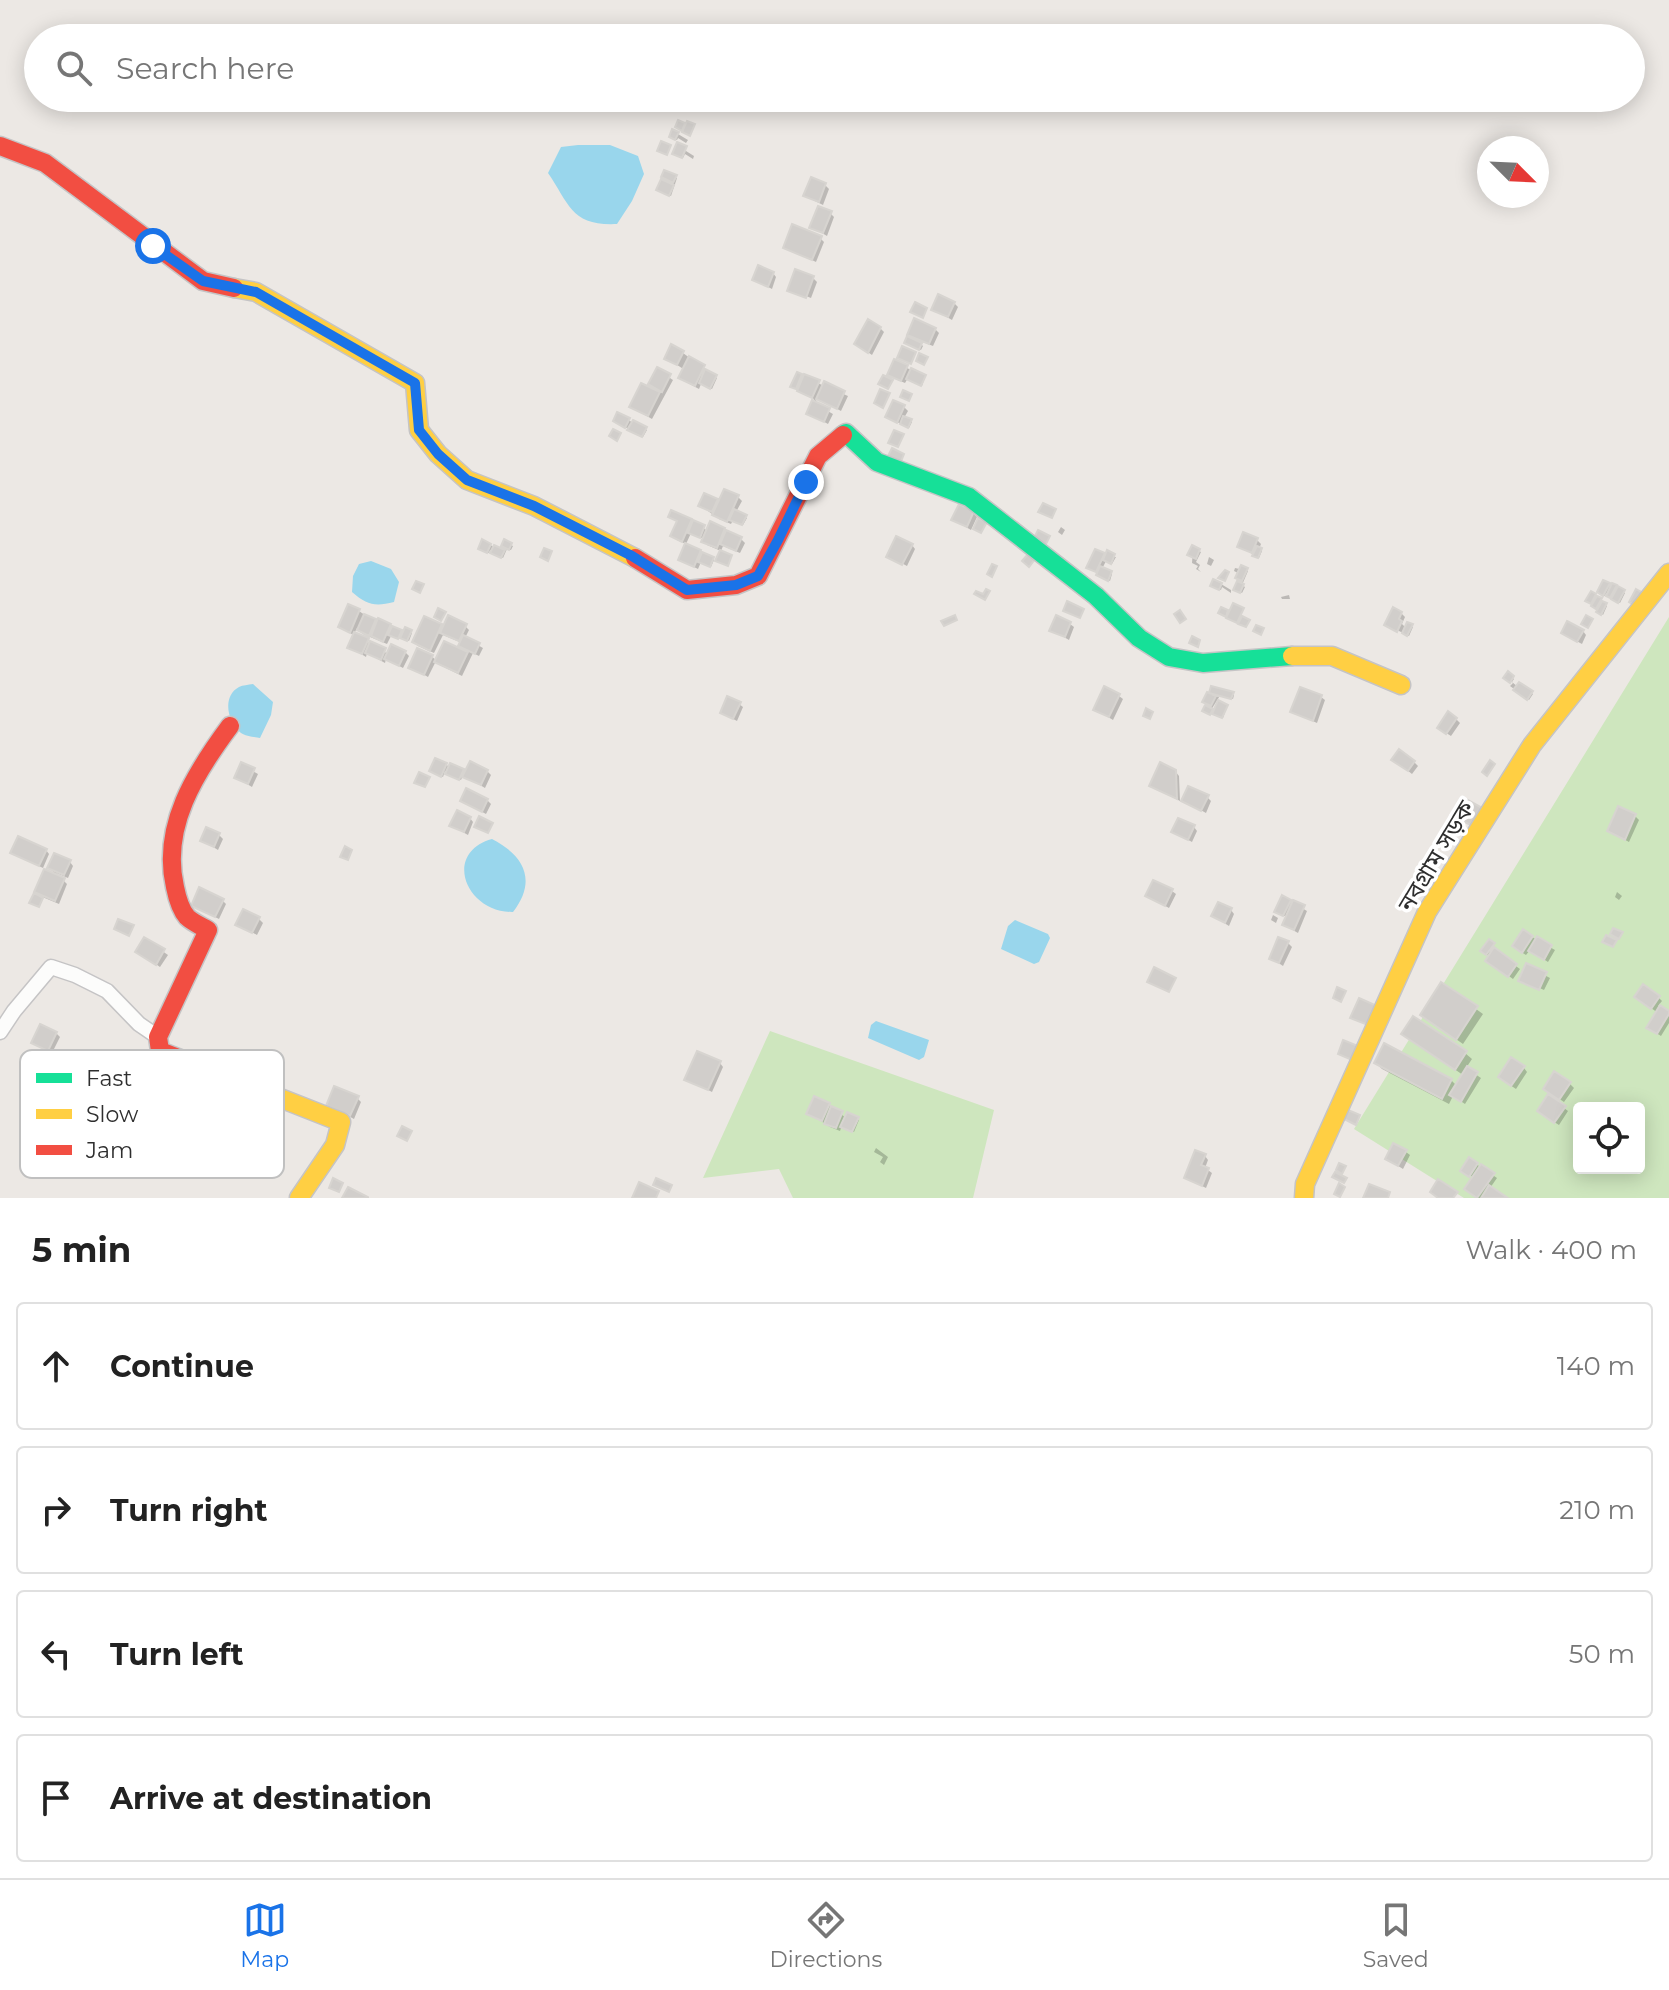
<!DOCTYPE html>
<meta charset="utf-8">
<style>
:root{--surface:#fff;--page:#f6f6f6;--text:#222;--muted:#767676;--line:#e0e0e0;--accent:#1a73e8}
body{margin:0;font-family:Montserrat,"Noto Sans Bengali",sans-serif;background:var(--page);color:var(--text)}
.controls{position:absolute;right:24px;bottom:24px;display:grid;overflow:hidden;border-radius:8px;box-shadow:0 4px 20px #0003}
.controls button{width:72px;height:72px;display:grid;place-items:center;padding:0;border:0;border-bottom:2px solid var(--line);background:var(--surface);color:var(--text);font:40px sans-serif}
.compass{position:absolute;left:1477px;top:136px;width:72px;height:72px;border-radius:50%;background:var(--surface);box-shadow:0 4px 20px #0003;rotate:114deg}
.stop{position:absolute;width:24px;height:24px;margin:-18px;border:6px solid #1a73e8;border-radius:50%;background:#fff}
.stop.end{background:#1a73e8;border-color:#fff;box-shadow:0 2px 8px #0008}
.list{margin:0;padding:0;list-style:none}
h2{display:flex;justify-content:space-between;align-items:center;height:104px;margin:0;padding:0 32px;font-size:34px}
h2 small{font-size:26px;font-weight:400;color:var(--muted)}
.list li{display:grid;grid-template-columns:52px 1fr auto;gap:24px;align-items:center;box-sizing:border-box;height:128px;margin:0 16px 16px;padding:0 16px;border:2px solid var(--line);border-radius:8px}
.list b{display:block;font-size:30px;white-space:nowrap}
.list em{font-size:26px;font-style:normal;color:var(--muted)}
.icon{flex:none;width:44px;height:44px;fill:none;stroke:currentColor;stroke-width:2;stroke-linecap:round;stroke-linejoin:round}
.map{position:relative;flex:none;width:1669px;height:1198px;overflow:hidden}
.search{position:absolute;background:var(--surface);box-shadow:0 4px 20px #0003;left:24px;right:24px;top:24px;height:88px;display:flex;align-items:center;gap:20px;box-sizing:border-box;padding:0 28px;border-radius:44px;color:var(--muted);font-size:30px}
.sheet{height:680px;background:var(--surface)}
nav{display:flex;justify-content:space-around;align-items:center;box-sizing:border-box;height:112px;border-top:2px solid var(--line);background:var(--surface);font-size:22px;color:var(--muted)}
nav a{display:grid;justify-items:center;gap:4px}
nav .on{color:var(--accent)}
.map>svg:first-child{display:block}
.green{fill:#cee6be;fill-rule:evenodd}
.water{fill:#99d6ec}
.shadow{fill:#0003}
.building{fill:#d1cecb;stroke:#d7d4d0;stroke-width:2}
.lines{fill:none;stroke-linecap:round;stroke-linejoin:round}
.street-casing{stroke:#c5c4c5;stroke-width:17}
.fast-casing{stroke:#c5c4c5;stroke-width:21}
.slow-casing{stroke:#c5c4c5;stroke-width:21}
.jam-casing{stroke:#c5c4c5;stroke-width:21}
.street{stroke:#fcfcfb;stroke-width:14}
.fast{stroke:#16e098;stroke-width:18}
.slow{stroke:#ffcf43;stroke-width:18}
.jam{stroke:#f24e42;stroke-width:18}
.route{stroke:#1a73e8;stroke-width:10}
.labels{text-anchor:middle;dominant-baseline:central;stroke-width:7;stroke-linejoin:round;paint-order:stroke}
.street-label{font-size:24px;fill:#2e2e2e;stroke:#fff}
.key{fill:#fff;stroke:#c0c0c0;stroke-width:2}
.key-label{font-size:22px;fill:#2e2e2e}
</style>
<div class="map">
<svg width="1669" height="1198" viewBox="0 0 1669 1198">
<rect width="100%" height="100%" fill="#ece8e4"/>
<!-- green -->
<path class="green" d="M1669,617V1198H1464L1354,1129ZM1579,1108H1639V1168H1579Z
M770,1031L994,1110L973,1198H793L779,1169L703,1178Z"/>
<!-- water -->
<path class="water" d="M896,98H933L930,104L906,108Z
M578,145H610L638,156L644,174L632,201L617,224C571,226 570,205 548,173L561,147Z
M371,561L391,569L399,582L394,602C375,607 367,605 352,592L353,576L359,564Z
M253,684L273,702L271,715L260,738C254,737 245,736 241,733C227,722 222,696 239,687C243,685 248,685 253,684Z
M492,839C525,856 537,881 513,912C466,913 442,853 492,839Z
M1015,920L1048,934L1050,938L1039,962L1034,964L1001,949L1008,926Z
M876,1021L929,1040L924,1057L919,1060L868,1038L871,1025Z"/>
<!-- shadow -->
<path class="shadow" d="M678,134L688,140L686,143L678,138L677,140L672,138Z
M686,148V151L694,156L693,159L685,154L683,158L676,155Z
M665,172L677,178L671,196L658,189Z
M825,185L829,189L823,205L805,196Z
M830,213L834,217L827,236L812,227Z
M820,238L824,242L816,262L785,247Z
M773,273L776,277L772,289L755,280Z
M813,278L817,282L811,298L791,290Z
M954,303L958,307L952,320L933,309Z
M880,328L884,332L872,355L856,344Z
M935,329L939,333L933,346L915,339L923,346L921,350L907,344H919L910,334Z
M683,353L717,378L712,389L701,384L699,389L684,381L680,378L685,370L666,358Z
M895,362L925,377L922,386L908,378L905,383L893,378L890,374Z
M658,370L673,380L652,419L631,407L648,388Z
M801,376L848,396L841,411L817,398L815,404L833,414L828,424L808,413L814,399L794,388Z
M904,407L908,411L904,418L912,422L909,428L887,417Z
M628,420L647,430L643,437L616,422Z
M738,497L742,501L736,512L747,518L743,525L733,520L731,524L719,519L701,506L717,500L720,504Z
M973,513L977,517L971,530L954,520Z
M671,517L691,521L708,531L711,524L741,539L745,543L740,553L723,546L721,551L707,545L704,539L691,533L686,544L677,540L673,536L679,522Z
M1061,527L1065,530L1062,535L1058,532Z
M1257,540L1261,544L1259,549L1262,551L1259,558L1239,546Z
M505,542L513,546L511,550L507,549L503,558L490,550L489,553L481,549L490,545L501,550Z
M912,545L915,549L907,566L890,557Z
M1193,548L1201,552L1196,562L1200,565L1198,569L1201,572L1196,569L1198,566L1192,563Z
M700,552L714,560L711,567L701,562L698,569L680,560Z
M1103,555L1106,557H1116L1112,564L1106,561L1102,569L1112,574L1110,581L1089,568Z
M1209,557L1214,560L1211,566L1207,564Z
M1235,568L1248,571L1242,585L1245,587L1242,593L1235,589L1240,574L1234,571Z
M1221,584L1231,590V593L1222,587L1221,590L1214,587Z
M1608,585L1625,593L1620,603L1606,593L1605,596L1600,593Z
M1591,594L1607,606L1603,615L1588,601Z
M1289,595L1290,599H1282L1281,597Z
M359,611L378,624L390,626L404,635L412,633L409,641L401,636L399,639L391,636L387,644L363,634L357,628L354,634L388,654L405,652L409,656L403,668L386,659L385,663L367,653L366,657L350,647L355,636L340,627Z
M1401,613L1405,617L1402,624L1406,628L1413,627L1409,636L1387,625Z
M425,618L444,628L465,626L469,630L465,638L483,648L479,656L473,653L462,676L440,665L436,661L428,677L411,667L429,654L437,661L459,650L462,643L443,635L434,653L418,646L414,642Z
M1070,624L1074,627L1069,640L1052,630Z
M1583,631L1586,635L1582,644L1567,636Z
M1508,674L1514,679L1512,682L1518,687L1520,684L1533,694L1529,700L1510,686L1513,683L1506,678Z
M1212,688L1234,695L1233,699L1221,694L1211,710L1215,712L1227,707L1223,718L1204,711L1207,704L1205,702Z
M1119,696L1123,699L1113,720L1095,709Z
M1321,697L1325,700L1317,723L1293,712Z
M739,704L743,707L737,721L722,713Z
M1456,719L1460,723L1451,736L1443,731Z
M1414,762L1418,766L1412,774L1398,763Z
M242,765L258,774L252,787L237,778Z
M446,765L466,773L487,771L491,775L485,788L463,775L461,780L445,771L443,777L433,772Z
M1175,771L1179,776L1180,801L1151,786Z
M1207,797L1211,801L1206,813L1184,801Z
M487,800L491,804L486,814L462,801Z
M1635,816L1639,820L1629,842L1609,831Z
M470,818L473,822L468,835L452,826Z
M1194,827L1197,831L1192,842L1174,832Z
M219,835L223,839L218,850L202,840Z
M46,850L49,854L43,868L12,853Z
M70,862L73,866L68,878L56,873L67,884L59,904L40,896L37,892L60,878L49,868Z
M1172,891L1176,894L1169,908L1147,896Z
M1617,892L1622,896L1619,900L1615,897Z
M222,900L226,904L219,919L193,906Z
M1290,901L1307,911L1298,933L1284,925L1287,917L1278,913Z
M1231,910L1234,914L1229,926L1213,916Z
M1273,915L1278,918L1276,923L1271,920Z
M259,919L263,923L257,935L237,924Z
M1532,937L1555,950L1548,962L1530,950L1526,955L1518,950Z
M145,939L168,955L160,967L138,952Z
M1489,942L1494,946L1492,949L1520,969L1513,979L1492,964L1490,957L1483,951Z
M1288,943L1292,947L1283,966L1271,958Z
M1527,966L1550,978L1544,990L1522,980Z
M1442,985L1483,1014L1463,1044L1422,1015Z
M1658,997L1662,1001L1658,1006L1669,1013V1023L1661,1036L1653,1031L1658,1013L1640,1000Z
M56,1033L60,1037L52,1053L34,1043Z
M1403,1034L1465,1053L1472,1059L1466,1068L1481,1078L1465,1104L1453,1096L1449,1104L1382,1069L1376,1063L1451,1080L1457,1086L1463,1075Z
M720,1063L723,1067L712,1092L687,1079Z
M1524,1068L1527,1072L1516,1089L1504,1081Z
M1570,1084L1574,1088L1564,1102L1549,1092Z
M357,1098L361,1102L354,1119L328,1105Z
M828,1104L846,1118L859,1120L854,1132L842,1125L840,1131L830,1127L809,1113Z
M1564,1108L1568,1111L1559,1125L1543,1115Z
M876,1148L888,1157L884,1165L880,1162L883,1157L874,1152Z
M1406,1152L1410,1155L1403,1169L1387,1159Z
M1205,1156L1208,1160L1205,1168L1212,1173L1206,1188L1186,1178Z
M1470,1160L1497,1178L1490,1188L1505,1198H1478L1470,1193L1474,1178L1463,1170Z"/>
<!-- building -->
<path class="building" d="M678,120L685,123L682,131L675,127Z
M687,121L695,124L690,136L682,132Z
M672,129L679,132L675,140L669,137Z
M661,141L671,145L667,155L657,151Z
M677,142L687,146L682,158L672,154Z
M664,170L677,175L673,183L661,177Z
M811,177L826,183L819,202L803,196Z
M661,179L674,185L669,196L656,190Z
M818,206L832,211L823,233L809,228Z
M792,224L822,236L812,260L783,248Z
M758,265L774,272L768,287L752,280Z
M795,269L814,276L806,298L787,291Z
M938,294L955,302L948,317L931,310Z
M915,302L927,308L923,318L910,312Z
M914,318L936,328L929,344L907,335Z
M868,319L881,327L868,353L854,344Z
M907,336L922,343L919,350L904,343Z
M671,344L684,351L677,365L664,359Z
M902,346L916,352L911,364L897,358Z
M919,353L928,357L924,365L916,361Z
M689,356L705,365L695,386L678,378Z
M894,359L908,365L901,381L887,375Z
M657,367L671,374L662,392L648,384Z
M911,368L926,375L921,386L906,379Z
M705,369L717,375L710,389L699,383Z
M797,372L802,374L796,389L790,387Z
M804,374L820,380L812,398L797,391Z
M883,375L893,380L888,389L878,384Z
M824,381L845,391L837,409L816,399Z
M641,383L660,392L648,416L629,407Z
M880,389L890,393L883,408L874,403Z
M903,390L912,394L909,401L900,397Z
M812,400L830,408L824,422L806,414Z
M893,400L905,405L897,423L885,417Z
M617,412L630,418L625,428L613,421Z
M903,416L912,419L908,428L900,424Z
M633,420L647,427L642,437L627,430Z
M613,429L621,433L617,441L609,436Z
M894,430L904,434L898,447L888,443Z
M892,448L904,454L900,464L887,458Z
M724,489L739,495L727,522L712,515Z
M704,493L718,499L712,512L698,506Z
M1043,503L1056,509L1052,518L1038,512Z
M959,504L974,511L967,527L951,520Z
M734,509L747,515L742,525L729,520Z
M671,510L692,519L682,542L670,536L677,521L668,517Z
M978,518L987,522L981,533L973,529Z
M693,520L705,525L700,538L688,533Z
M710,521L725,528L717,548L701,542Z
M726,530L742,537L736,551L720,544Z
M1038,530L1050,536L1045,546L1033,540Z
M1243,532L1258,538L1252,553L1237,547Z
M896,536L913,544L902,565L886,557Z
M482,539L491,544L487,553L478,549Z
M504,539L512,543L509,550L501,546Z
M685,543L701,550L694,567L678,560Z
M494,545L505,550L501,558L490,553Z
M1192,545L1200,549L1196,559L1187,555Z
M1257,546L1262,548L1258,558L1252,556Z
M544,548L552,551L548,561L540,557Z
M1095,549L1105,553L1096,572L1086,568Z
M720,550L732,555L728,566L715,561Z
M1107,550L1115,554L1111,564L1103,560Z
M702,552L714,557L710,567L698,562Z
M1029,553L1035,559L1029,567L1022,561Z
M992,564L997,566L992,577L987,574Z
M1241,565L1248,568L1242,581L1235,578Z
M1100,566L1112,571L1108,581L1096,575Z
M1225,570L1229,572L1225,581L1218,578Z
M1213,579L1222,583L1219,590L1210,586Z
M1603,580L1610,583L1603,596L1597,592Z
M416,581L424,584L420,593L412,589Z
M1237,581L1244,584L1240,593L1233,590Z
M1612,583L1617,585L1610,598L1606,596Z
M1618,586L1625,590L1618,603L1611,599Z
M986,589L990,591L985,600L974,594L976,591L983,594Z
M1636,589L1643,593L1636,606L1629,602Z
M1591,591L1596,594L1591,604L1585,601Z
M1597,596L1602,598L1596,609L1591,606Z
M1067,601L1084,609L1080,618L1063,611Z
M1602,601L1607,603L1601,615L1596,612Z
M1233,603L1244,608L1237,623L1226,618Z
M348,604L360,609L350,633L338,627Z
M1221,607L1228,610L1226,617L1218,613Z
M1393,607L1402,612L1399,619L1402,621L1397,632L1384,625Z
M438,608L446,612L441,621L434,617Z
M1180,610L1186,619L1180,623L1174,614Z
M364,614L376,619L369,636L357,630Z
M448,615L467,624L459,641L440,633Z
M955,615L957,620L944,626L941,621Z
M1056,615L1071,622L1065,637L1049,631Z
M1586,615L1593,619L1588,628L1581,624Z
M424,616L442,624L430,651L412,642Z
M1242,616L1250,620L1246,627L1238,624Z
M378,618L391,624L383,642L371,636Z
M1567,621L1584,630L1577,642L1561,633Z
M1407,622L1413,624L1407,636L1402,633Z
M1256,625L1264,628L1261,635L1253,631Z
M392,626L402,630L398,639L388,635Z
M405,627L412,630L407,641L400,638Z
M354,632L369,638L362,654L347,648Z
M463,635L480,643L475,654L458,646Z
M1192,636L1200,640L1198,647L1189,643Z
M370,641L386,648L381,660L365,653Z
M444,641L468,652L458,673L434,662Z
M391,644L406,651L399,666L384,659Z
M417,648L433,655L424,675L408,668Z
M1508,671L1514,676L1510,683L1503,678Z
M1519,682L1533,691L1527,700L1513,690Z
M1104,686L1120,694L1109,717L1093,710Z
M1211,686L1234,692L1231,699L1209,693Z
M1300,687L1322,695L1313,721L1290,712Z
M1207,692L1216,696L1211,706L1202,702Z
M727,696L741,702L733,719L720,713Z
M1218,700L1228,705L1222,718L1212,714Z
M1205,705L1213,709L1210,715L1202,711Z
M1146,708L1153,712L1150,719L1143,716Z
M1448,711L1457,718L1446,734L1437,728Z
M1399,749L1415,761L1408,771L1391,760Z
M435,758L447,763L441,777L429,771Z
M1490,760L1495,764L1487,776L1482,772Z
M470,761L488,770L481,785L462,777Z
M241,762L255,768L248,784L234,778Z
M1160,762L1176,770L1177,799L1149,786Z
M450,763L464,769L459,780L445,774Z
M419,772L430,777L425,787L414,783Z
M1188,786L1209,795L1201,811L1181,801Z
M466,788L488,799L482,812L460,801Z
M1464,798L1484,809L1474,827L1463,821L1466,816L1463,814L1460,819L1457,817Z
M1618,806L1636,814L1625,840L1607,831Z
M457,810L471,817L464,832L449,826Z
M479,816L493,823L488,833L474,827Z
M1178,818L1195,825L1188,840L1171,832Z
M206,827L220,833L214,847L200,841Z
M18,836L47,849L39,866L10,853Z
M345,846L352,850L348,860L340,857Z
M54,853L71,860L64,875L47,868Z
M44,869L65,878L55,901L34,892Z
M1153,880L1173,889L1165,906L1145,896Z
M199,887L224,899L215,917L191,906Z
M34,893L43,898L39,907L29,903Z
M1282,895L1291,900L1283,916L1274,912Z
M1293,900L1305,905L1294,930L1282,925Z
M1218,902L1232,908L1225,923L1211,916Z
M243,909L260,917L252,933L235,925Z
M118,919L134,925L129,936L114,929Z
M1613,928L1623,932L1619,939L1610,934Z
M1523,929L1533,936L1522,953L1512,946Z
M1606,935L1617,940L1613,947L1602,942Z
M1537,936L1552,945L1544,960L1528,951Z
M144,937L165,949L156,965L135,952Z
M1278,937L1289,941L1279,963L1269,959Z
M1489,939L1495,943L1486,955L1480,951Z
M1494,947L1517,964L1508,977L1485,961Z
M1526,963L1547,972L1539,990L1518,981Z
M1154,967L1176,978L1169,992L1147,982Z
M1441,982L1478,1006L1456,1040L1420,1015Z
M1643,984L1660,996L1651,1009L1634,997Z
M1337,987L1346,991L1341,1002L1333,998Z
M1359,998L1377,1006L1368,1025L1350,1018Z
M1660,1005L1669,1011V1014L1657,1034L1646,1028Z
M1413,1016L1467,1051L1455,1070L1401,1034Z
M40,1024L57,1032L48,1051L31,1043Z
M1343,1040L1358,1046L1352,1060L1338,1054Z
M1384,1043L1452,1079L1442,1099L1374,1063Z
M697,1051L721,1061L708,1090L684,1080Z
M1511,1057L1525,1066L1511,1086L1498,1077Z
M1467,1066L1478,1072L1461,1102L1449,1095Z
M1554,1071L1571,1082L1559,1100L1543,1089Z
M334,1086L359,1096L350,1116L326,1106Z
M1548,1094L1566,1106L1554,1123L1537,1111Z
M814,1096L830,1103L822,1121L806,1114Z
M831,1106L843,1111L836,1128L824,1124Z
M1348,1110L1360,1115L1356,1125L1344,1119Z
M847,1112L859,1117L852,1132L840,1127Z
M402,1126L412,1131L407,1141L397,1136Z
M1393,1143L1407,1150L1398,1166L1385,1159Z
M1195,1150L1206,1154L1201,1165L1209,1168L1202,1186L1184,1178Z
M1469,1157L1478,1163L1469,1177L1460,1171Z
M1339,1163L1346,1166L1342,1174L1336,1170Z
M1481,1164L1495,1173L1477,1198L1464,1189Z
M1335,1172L1347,1178L1344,1183L1332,1177Z
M333,1178L343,1183L339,1192L329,1188Z
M656,1178L672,1185L669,1192L653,1185Z
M1438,1179L1458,1192L1453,1198H1438L1430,1192Z
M639,1182L659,1191L656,1198H632Z
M1339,1183L1345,1187L1340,1197L1334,1194Z
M1369,1184L1390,1192L1388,1198H1363Z
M1489,1185L1508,1198H1481Z
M348,1187L368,1197V1198H342Z"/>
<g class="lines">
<!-- street casing -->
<g class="street-casing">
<path id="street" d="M0,1032L14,1011L51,967L75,975L107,991L139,1024L158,1037"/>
</g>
<!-- fast casing -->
<g class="fast-casing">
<path id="fast" d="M843,435L846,433L877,462L969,497L1096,596L1139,638L1169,657L1203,663L1292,656"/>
</g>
<!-- slow casing -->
<g class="slow-casing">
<path id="slow" d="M234,288L256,292L415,383L419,430L438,454L467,480L534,506L635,558
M1292,656H1332L1401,685
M206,1069L341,1122L335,1145L299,1198
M1304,1198L1305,1184L1427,912L1532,745L1669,573"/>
</g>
<!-- jam casing -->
<g class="jam-casing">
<path id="jam" d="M0,146L45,163L203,281L234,288
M635,558L687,590L736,585L758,576L818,456L843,435
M206,1069L160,1051L158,1037L208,930C201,926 192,922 187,917C180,909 177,897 175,887C161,827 195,773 230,726"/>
</g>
<!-- street -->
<use href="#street" class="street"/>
<!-- fast -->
<use href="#fast" class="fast"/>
<!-- slow -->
<use href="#slow" class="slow"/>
<!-- jam -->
<use href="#jam" class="jam"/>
</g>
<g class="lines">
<!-- route -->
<path class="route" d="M153,246L203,281L256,292L415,383L419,430L438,454L467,480L534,506L632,556L687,590L736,585L758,576L778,540L806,482"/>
</g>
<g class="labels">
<!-- street labels -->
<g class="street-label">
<text transform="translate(1436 856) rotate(-59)">নবগ্রাম সড়ক</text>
</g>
</g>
<!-- legend -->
<rect x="20" y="1050" width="264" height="128" rx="12" class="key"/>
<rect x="36" y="1073" width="36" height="10" fill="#16e098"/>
<rect x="36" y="1109" width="36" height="10" fill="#ffcf43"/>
<rect x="36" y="1145" width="36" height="10" fill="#f24e42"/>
<g class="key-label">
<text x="86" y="1086">Fast</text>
<text x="86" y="1122">Slow</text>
<text x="86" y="1158">Jam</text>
</g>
</svg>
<div class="controls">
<button><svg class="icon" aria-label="locate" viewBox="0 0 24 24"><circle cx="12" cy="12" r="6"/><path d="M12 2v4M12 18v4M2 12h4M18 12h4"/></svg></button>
</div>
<svg class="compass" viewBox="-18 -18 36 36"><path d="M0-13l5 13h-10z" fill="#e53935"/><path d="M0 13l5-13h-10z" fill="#767676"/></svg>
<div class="stop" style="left:153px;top:246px"></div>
<div class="stop end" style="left:806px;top:482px"></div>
<div class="search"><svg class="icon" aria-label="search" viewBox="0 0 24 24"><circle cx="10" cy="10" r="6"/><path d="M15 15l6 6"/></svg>Search here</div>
</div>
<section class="sheet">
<h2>5 min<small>Walk · 400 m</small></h2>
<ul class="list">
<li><svg class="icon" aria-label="ahead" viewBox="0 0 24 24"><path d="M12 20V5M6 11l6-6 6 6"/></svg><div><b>Continue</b></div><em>140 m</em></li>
<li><svg class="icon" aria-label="right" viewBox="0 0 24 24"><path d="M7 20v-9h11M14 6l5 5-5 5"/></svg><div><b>Turn right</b></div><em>210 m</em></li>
<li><svg class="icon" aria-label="left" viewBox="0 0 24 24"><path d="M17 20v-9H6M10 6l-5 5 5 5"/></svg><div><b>Turn left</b></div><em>50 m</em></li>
<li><svg class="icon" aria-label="arrive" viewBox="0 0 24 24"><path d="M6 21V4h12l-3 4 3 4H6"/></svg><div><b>Arrive at destination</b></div></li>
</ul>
</section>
<nav>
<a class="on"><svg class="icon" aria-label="map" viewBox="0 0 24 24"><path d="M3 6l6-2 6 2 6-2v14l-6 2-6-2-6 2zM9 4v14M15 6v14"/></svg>Map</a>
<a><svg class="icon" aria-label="directions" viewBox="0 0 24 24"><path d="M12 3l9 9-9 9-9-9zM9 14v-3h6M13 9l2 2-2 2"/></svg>Directions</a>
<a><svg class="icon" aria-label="saved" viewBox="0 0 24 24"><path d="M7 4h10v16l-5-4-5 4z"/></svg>Saved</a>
</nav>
